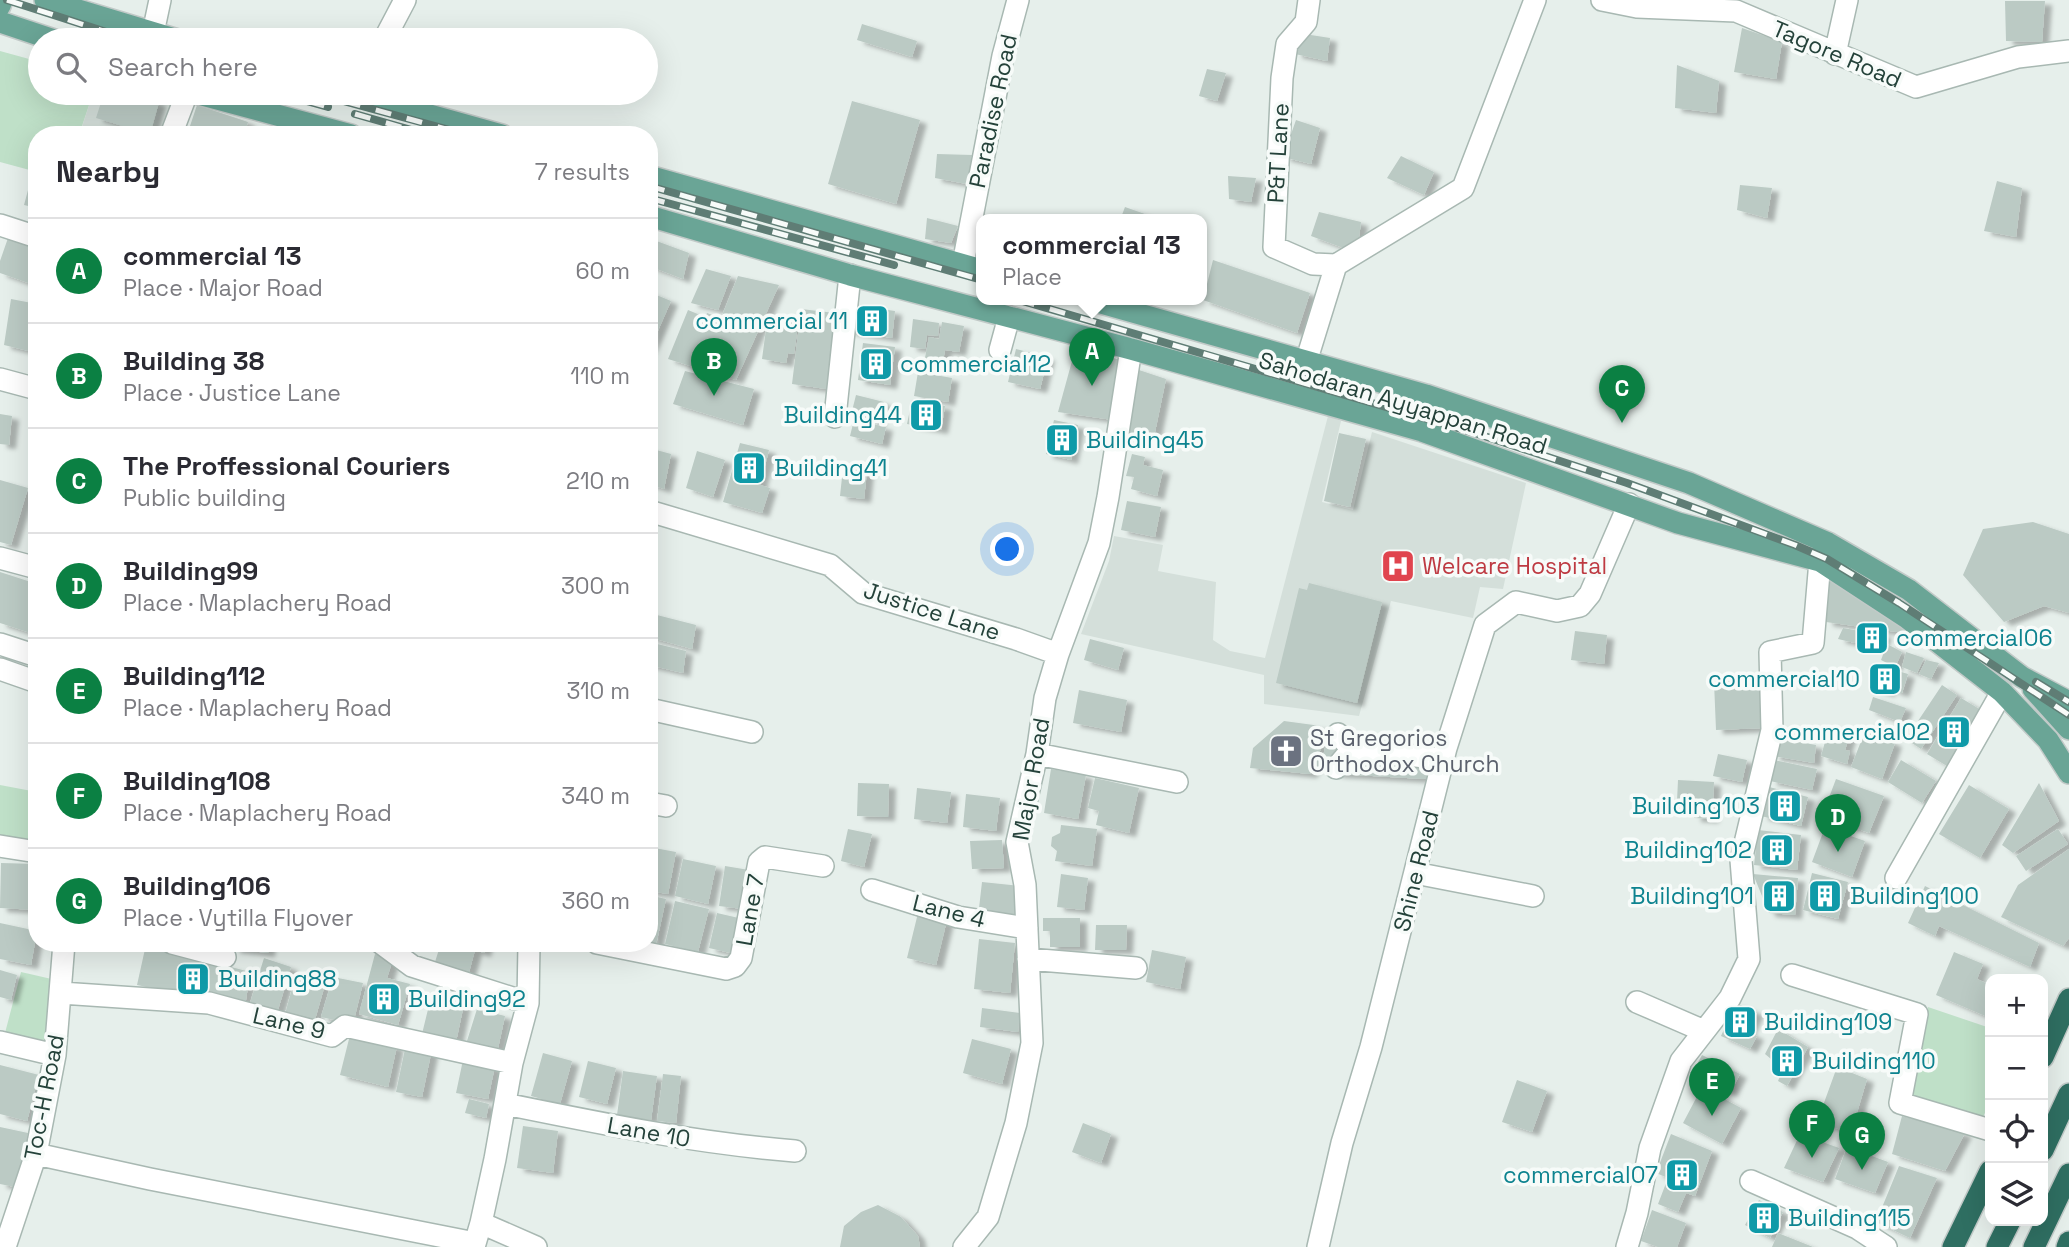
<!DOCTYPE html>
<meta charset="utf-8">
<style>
:root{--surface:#fff;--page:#f2f2f3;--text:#2b2b33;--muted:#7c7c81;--line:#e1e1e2;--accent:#0b8043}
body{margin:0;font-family:"Space Grotesk",sans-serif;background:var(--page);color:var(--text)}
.controls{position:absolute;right:21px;bottom:21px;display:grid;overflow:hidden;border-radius:14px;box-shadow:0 7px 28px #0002}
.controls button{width:63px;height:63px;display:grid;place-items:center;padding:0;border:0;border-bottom:2px solid var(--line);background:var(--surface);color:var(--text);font:35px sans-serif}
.you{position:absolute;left:1008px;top:550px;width:24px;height:24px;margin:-18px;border:5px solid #fff;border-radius:50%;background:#1a73e8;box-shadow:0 0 0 10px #1a73e833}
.badge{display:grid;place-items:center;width:46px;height:46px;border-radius:50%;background:var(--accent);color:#fff;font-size:23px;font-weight:700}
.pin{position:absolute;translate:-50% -58px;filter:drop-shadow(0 2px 4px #0008)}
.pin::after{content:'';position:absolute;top:37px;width:24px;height:21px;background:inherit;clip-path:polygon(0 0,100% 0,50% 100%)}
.popup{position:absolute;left:976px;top:214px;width:231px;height:91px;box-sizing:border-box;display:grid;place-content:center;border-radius:14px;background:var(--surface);filter:drop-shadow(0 2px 5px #0005);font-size:23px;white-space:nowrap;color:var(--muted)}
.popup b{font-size:26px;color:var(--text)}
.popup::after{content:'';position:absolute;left:50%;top:100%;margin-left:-14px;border:14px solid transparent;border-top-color:var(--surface)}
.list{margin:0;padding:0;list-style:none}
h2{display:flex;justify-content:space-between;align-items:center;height:91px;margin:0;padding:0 28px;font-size:30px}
h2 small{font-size:23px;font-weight:400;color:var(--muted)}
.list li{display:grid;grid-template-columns:46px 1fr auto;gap:21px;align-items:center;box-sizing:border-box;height:105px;padding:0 28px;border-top:2px solid var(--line)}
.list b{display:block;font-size:26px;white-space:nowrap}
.list p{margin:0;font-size:23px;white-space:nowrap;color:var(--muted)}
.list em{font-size:23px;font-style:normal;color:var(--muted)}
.icon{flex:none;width:38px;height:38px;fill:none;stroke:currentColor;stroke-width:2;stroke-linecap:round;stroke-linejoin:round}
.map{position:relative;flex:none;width:2069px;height:1247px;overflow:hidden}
.search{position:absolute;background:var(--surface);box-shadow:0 7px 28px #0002;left:28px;top:28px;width:630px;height:77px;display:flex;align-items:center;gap:18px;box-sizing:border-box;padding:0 24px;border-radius:38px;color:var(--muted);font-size:26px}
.panel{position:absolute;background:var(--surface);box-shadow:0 7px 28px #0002;left:28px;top:126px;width:630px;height:826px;border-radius:28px}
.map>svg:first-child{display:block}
.built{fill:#d4dfda}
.green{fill:#bfe0c8}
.building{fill:#bbcac4;filter:url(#shadow)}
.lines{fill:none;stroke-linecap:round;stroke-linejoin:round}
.minor-casing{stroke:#a8b8b2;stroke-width:24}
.major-casing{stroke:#c2cac8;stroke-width:24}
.highway-casing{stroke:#c2cac8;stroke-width:24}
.minor{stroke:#fff;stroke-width:21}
.major{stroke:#6aa596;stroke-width:21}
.highway{stroke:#2f6f62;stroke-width:21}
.rail-casing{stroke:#5f7d75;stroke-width:8}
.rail{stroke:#f7fbf9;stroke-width:5;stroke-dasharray:16;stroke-linecap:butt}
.labels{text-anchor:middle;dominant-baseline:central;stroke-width:7;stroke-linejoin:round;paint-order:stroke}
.street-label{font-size:23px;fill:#24423a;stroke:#f7fbf9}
.culture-label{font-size:23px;fill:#0d838f;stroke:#f7fbf9;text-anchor:start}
.health-label{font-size:23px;fill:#be3a42;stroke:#f7fbf9;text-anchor:start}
.worship-label{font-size:23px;fill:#5b616d;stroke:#f7fbf9;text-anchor:start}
</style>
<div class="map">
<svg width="2069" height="1247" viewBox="0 0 2069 1247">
<defs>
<filter id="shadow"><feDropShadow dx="7" dy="4" stdDeviation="2" flood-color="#0004"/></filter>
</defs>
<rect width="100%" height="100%" fill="#e6efeb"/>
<!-- built -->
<path class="built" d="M93,93H153L173,98L160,135H97L81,130Z
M1328,416L1341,421L1322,502L1353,510L1372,432L1526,483L1503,589L1480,587L1473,618L1391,601L1359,716L1264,704V675L1081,634L1109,561L1114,536L1163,545L1158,571L1216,582L1213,640L1230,651L1265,658Z"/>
<!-- green -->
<path class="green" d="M0,51L40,62V93H93L79,135H37V172L0,162Z
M0,785L37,792V847L0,841Z
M21,972L56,980L52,1039L43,1044L5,1033Z
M1928,1007L1990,1028V1102L1983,1117L1910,1099Z"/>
<!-- building -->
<path class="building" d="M2005,1H2045L2042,42L2006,41Z
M862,24L917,41L912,57L857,40Z
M1742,28L1782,42L1776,79L1734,72Z
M1298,33L1330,38L1327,61L1295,54Z
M1677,65L1719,81L1716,113L1675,108Z
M1207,69L1226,73L1217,101L1199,96Z
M104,93H128L159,102L150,134L96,118Z
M852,101L920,120L896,204L828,184Z
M197,105L248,122L244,135H187Z
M1296,120L1320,128L1311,164L1283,157Z
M937,154L972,155L967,184L935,178Z
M1401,156L1434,172L1424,195L1387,178Z
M1228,176L1256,178L1251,202L1229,199Z
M31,179L37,181V208L24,205Z
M1997,181L2022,188L2016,237L1984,231Z
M1740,185L1772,188L1767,218L1737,210Z
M1125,207L1159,219V220H1120Z
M1319,212L1361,222L1357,253L1311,236Z
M927,218L958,226L951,243L925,239Z
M8,238L37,246V286L0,273V261Z
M651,239L689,253L683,279L649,266Z
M1213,260L1310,293L1297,333L1203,300Z
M706,269L731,276L718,310L691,303Z
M738,276L779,285L736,380L668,359L688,310L705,317L707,313L721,318Z
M649,292L671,301L649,351Z
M11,299L37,304V353L4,345Z
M852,305L895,311L892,338L848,331Z
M801,309L835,313L826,389L792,384Z
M768,314L799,318L794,354L788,353L786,363L762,359Z
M913,319L939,323L938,336L927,335L925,349L910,347Z
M942,322L964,326L959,352L945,350L942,366L924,363L929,337L939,339Z
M863,343L895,347L890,385L858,380Z
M1016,349L1048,357L1040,389L1008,382Z
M1075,350L1122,360L1113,420L1058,412Z
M1133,368L1166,379L1155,432L1129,435L1128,396Z
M685,371L754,389L743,425L673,404Z
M918,372L952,378L948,402L914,396Z
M856,395L884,402L879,422L851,415Z
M912,400L945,406L941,430L907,424Z
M0,414L12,416L9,445L0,444Z
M854,420L886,427L882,444L850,436Z
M1054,420L1078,425L1071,460L1046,454Z
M1339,433L1366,439L1350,507L1324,501Z
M740,443L769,450L760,485L770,488L762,513L723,502Z
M649,448L671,454L664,489L649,484Z
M697,451L725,460L713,497L686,488Z
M1132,454L1145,457L1143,465L1163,470L1157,496L1131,489L1134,477L1126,476Z
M843,468L867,471L864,499L840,496Z
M0,480L28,488L11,545L0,542Z
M1127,501L1161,507L1155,537L1121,530Z
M2033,522L2069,534V613L2044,606L2004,622L1963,575L1983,529Z
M0,572L37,584V635L0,623Z
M1829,572L1911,634L1826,622Z
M1309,583L1382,602L1357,703L1276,683L1299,588L1307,590Z
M649,613L696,625L692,649L649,637Z
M1843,628L1860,631L1855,643L1838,639Z
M1575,631L1607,635L1604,664L1571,660Z
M1863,632L1885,634L1881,645L1859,642Z
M1090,639L1124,648L1118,670L1084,660Z
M649,642L686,651L683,673L649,665Z
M1887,644L1902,652L1895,667L1881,660Z
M1906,652L1924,658L1917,673L1902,667Z
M1926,660L1939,663L1931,679L1919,674Z
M1882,666L1895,670L1888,693L1876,689Z
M1898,671L1908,674L1902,693L1892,690Z
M1761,679L1763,728L1716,730L1714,682Z
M1942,685L1957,695L1921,749L1906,739Z
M1079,690L1127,700L1121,732L1073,723Z
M1873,697L1906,708L1900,722L1869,710Z
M1961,698L1981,710L1947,766L1927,754Z
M1284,721L1321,726L1324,739L1319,754L1323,757L1327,738L1361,753L1434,763L1435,773L1424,779L1338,774L1315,766L1310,774L1250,768L1253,748Z
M1829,728L1850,734L1845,750L1850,751L1847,764L1821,756Z
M1865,731L1895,743L1882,779L1851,767Z
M1776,738L1816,745L1814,763L1773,756Z
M1718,754L1747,760L1742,782L1713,776Z
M1774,760L1817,769L1812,790L1770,781Z
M1901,760L1936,781L1922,803L1888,782Z
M1051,769L1086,775L1078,819L1044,813Z
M1095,778L1139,788L1129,833L1096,825L1099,811L1088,808Z
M1836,779L1884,796L1869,833L1822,816Z
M1678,780L1714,782L1712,819L1694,818L1695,802L1677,801Z
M858,783L889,784L888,817L857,816Z
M2039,783L2059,821L2013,853L2002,845Z
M1969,785L2009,809L1980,858L1939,834Z
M1769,787L1808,797L1801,826L1761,816Z
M917,788L951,792L947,823L914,819Z
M966,794L1000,798L996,831L963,827Z
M1061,825L1097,829L1092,866L1055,861L1057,851L1051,846L1052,837L1060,833Z
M1825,827L1865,841L1852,877L1812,862Z
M848,829L872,834L864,867L841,861Z
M2058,829L2068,844L2026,871L2016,856Z
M1758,830L1801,835L1797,870L1754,865Z
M1002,840L1004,868L972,869L970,841Z
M649,847L676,852L668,894L649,891Z
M2069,849V938L2063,946L2001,917L2018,885Z
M683,859L716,866L708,904L675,896Z
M1,863L37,864V910L0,908Z
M725,866L749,870L743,909L719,906Z
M1812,873L1848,882L1838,919L1803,910Z
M1061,874L1088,878L1084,910L1057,907Z
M1753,874L1798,878L1795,915L1769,913Z
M982,882L1020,886L1016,921L978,917Z
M1925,886L2039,943L2030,967L1939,926L1935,936L1908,923Z
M649,895L666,899L656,945L649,944Z
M675,901L709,909L698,952L665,944Z
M717,913L743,919L735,954L709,948Z
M918,913L947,920L936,965L907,958Z
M1043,918H1080V947H1050V931H1043Z
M0,923L37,931L31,965L0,959Z
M1096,925H1127L1126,950H1095Z
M979,939L1015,943L1010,993L974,989Z
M234,943H269L268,953L233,949Z
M441,943H486L484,953L475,950L468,976L435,962Z
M145,949L175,952L250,972L245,1007L137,985Z
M1152,950L1186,957L1180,989L1146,982Z
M1954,952L1983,964L1977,979L1990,985V1018L1936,995Z
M375,954L393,959L387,978L410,984L398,1025L359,1014Z
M264,958L291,967L277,1013L250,1003Z
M0,970L17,975L11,1000L0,997Z
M296,974L326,981L314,1023L285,1014Z
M333,977L363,983L353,1024L321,1017Z
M431,997L464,1004L456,1042L422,1034Z
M1736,1003L1757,1012L1748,1032L1757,1036L1750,1049L1721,1036Z
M982,1008L1020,1013L1018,1032L980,1027Z
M477,1009L505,1016L497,1053L466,1044Z
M1778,1029L1808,1047L1787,1086L1778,1081L1783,1069L1765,1054Z
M350,1035L397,1046L388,1087L340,1075Z
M972,1039L1011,1049L1002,1084L963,1073Z
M406,1044L432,1049L422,1097L396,1092Z
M543,1053L572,1061L560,1104L531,1096Z
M1702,1055L1740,1074L1730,1093L1692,1074Z
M463,1060L495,1066L488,1099L456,1093Z
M588,1061L616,1068L607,1104L579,1097Z
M0,1065L39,1075L27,1121L0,1114Z
M1837,1067L1867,1079L1851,1133L1817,1122Z
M623,1071L657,1076L651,1120L617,1115Z
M663,1074L681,1076L676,1123L657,1121Z
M1517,1080L1547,1091L1532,1132L1502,1122Z
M1702,1087L1741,1108L1722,1144L1683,1123Z
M469,1099L489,1104L486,1118L465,1113Z
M1902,1116L1965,1133L1945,1171L1892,1154Z
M1083,1123L1111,1134L1101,1163L1072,1152Z
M523,1126L558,1131L553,1173L517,1168Z
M0,1127L28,1133L15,1187L0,1184Z
M1671,1134L1712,1151L1695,1196L1686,1193L1678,1212L1658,1204L1668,1178L1656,1173Z
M1800,1134L1839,1148L1823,1182L1784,1168Z
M1847,1147L1888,1162L1875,1193L1835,1179Z
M1899,1166L1937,1178L1910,1238L1876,1222Z
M1759,1200L1783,1212L1770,1238L1745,1225Z
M878,1205L901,1217L918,1236L920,1247H840L844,1226L861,1212Z
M1652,1210L1686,1223L1677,1247H1658L1641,1241Z
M1778,1233L1813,1247H1772Z"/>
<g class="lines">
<!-- minor casing -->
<g class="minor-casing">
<path id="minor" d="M1309,0L1306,22L1287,44L1282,78L1274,247L1313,264L1336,265
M1602,0L1637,7L1736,11L1916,87L2018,57L2069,51
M153,33L160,0
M384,40L405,0
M1835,54L1847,0
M171,135L187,93
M0,225L37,237
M963,264L1003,56L1018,0
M1000,350L1009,317
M1306,362L1336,265L1463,188L1535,0
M0,379L37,389
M835,417L850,275
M649,511L830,565L863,593L1016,639L1058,654
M0,558L37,568
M0,644L37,656
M0,669L37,682
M649,709L752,732
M1338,734L1352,749L1443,759
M1037,754L1177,782
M1336,768L1352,749
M649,803L666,806
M0,846L37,852
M1415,873L1533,896
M1896,878L2002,692
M872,890L958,917L1027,928
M172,943L225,957
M381,943L412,966L528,1003
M597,943L726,969L735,966L741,958L759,862L765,857L823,866
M1028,959L1136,968
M1792,975L1917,1014L1900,1103L1990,1130
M61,993L209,1003L332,1036L345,1026L512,1063
M1637,1002L1704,1031
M0,1042L55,1055
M505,1104C603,1124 696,1143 795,1151
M36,1154L150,1179L475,1243
M1751,1181L1857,1228L1886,1247
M481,1223L536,1247
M5,1247L36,1154L55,1055L64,943
M474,1247L481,1223L495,1159L512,1063L528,1003L529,943
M964,1247L988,1217L1016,1123L1032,1043L1025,885L1017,842L1037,754L1045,698L1058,654L1099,543L1108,497L1131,349
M1318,1247L1342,1143L1371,1047L1446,748L1485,625L1516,602L1557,611L1580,606L1590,594L1629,504
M1627,1247L1637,1213L1650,1148L1681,1061L1730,998L1749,959L1741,860L1772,730L1770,652L1813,643L1820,561"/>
</g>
<!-- major casing -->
<g class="major-casing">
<path id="major" d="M45,0L178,40
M0,6L2,0
M0,22L54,40
M195,93L351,135
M351,93L502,135
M649,176L982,270
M649,216L850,275L1131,349L1422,431L1678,523L1820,561L1907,618L2002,692L2048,740L2069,773
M1090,300L1426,395L1689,483L1828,543L1909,590L2022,677L2069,702
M2033,689L2069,729"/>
</g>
<!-- highway casing -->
<g class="highway-casing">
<path id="highway" d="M2043,1057L2069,999
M2043,1150L2069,1094
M1953,1247L1990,1171
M1997,1247L2010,1221
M2034,1247L2069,1174
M2067,1247L2069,1242"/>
</g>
<!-- minor -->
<use href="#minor" class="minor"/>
<!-- major -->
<use href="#major" class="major"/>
<!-- highway -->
<use href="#highway" class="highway"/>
<!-- rail casing -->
<g class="rail-casing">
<path id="rail" d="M7,0L131,40
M278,93L328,107
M314,93L468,135
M355,114L429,135
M649,186L982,280
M649,198L894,265
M1019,300L1475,433L1627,483L1795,545L1827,559L1899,603L2069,715
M1272,363L1343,383
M2036,682L2069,702"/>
</g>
<!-- rail -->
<use href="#rail" class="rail"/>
</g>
<!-- icons -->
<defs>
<g id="building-square" transform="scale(1.75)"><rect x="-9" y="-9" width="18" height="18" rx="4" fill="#0f9aa8" stroke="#f7fbf9"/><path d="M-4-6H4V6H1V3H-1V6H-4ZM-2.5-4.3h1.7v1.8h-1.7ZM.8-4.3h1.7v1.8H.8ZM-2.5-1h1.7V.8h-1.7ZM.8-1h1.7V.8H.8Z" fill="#fff"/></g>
<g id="hospital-square" transform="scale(1.75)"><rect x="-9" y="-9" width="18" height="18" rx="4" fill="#e0444e" stroke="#f7fbf9"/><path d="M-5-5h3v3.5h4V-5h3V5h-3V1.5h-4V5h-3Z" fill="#fff"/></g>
<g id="church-square" transform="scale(1.75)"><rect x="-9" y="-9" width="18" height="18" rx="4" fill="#6b7280" stroke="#f7fbf9"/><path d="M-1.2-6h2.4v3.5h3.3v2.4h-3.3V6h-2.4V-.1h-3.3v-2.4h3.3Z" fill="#fff"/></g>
</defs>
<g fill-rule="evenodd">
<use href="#building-square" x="872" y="321"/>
<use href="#building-square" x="876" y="364"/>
<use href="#building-square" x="926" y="415"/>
<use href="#building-square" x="1062" y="440"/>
<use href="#building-square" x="749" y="468"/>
<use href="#hospital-square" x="1398" y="566"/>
<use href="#building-square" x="1872" y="638"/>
<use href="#building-square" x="1885" y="679"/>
<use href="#building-square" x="1954" y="732"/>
<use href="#church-square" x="1286" y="751"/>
<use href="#building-square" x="1785" y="806"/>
<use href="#building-square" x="1777" y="850"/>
<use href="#building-square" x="1779" y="896"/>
<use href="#building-square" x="1825" y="896"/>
<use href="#building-square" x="193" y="979"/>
<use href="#building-square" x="384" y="999"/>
<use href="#building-square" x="1740" y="1022"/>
<use href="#building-square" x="1787" y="1061"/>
<use href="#building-square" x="1682" y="1175"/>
<use href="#building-square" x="1764" y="1218"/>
</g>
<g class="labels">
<!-- street labels -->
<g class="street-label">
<text transform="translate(1837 54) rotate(23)">Tagore Road</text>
<text transform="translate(993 111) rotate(-78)">Paradise Road</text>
<text transform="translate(1278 153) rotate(-87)">P&amp;T Lane</text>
<text transform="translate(1403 403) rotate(17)">Sahodaran Ayyappan Road</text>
<text transform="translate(932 611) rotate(18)">Justice Lane</text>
<text transform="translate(1031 779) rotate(-80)">Major Road</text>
<text transform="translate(1416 871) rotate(-76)">Shine Road</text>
<text transform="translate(750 910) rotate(-80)">Lane 7</text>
<text transform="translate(949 911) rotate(14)">Lane 4</text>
<text transform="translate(289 1023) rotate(13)">Lane 9</text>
<text transform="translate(44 1097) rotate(-79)">Toc-H Road</text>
<text transform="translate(649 1132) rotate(10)">Lane 10</text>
</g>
<!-- culture labels -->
<g class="culture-label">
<text x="848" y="321" text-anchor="end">commercial 11</text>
<text x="900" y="364">commercial12</text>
<text x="902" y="415" text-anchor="end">Building44</text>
<text x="1086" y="440">Building45</text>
<text x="774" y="468">Building41</text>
<text x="1896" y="638">commercial06</text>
<text x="1860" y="679" text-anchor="end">commercial10</text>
<text x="1930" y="732" text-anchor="end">commercial02</text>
<text x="1760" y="806" text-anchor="end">Building103</text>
<text x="1752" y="850" text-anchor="end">Building102</text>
<text x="1754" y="896" text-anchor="end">Building101</text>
<text x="1850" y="896">Building100</text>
<text x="218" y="979">Building88</text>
<text x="408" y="999">Building92</text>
<text x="1764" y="1022">Building109</text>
<text x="1812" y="1061">Building110</text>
<text x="1658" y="1175" text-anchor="end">commercial07</text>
<text x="1788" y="1218">Building115</text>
</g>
<!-- health labels -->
<g class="health-label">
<text x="1422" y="566">Welcare Hospital</text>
</g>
<!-- worship labels -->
<g class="worship-label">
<text x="1310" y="738">St Gregorios<tspan x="1310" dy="26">Orthodox Church</tspan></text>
</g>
</g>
</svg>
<div class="controls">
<button>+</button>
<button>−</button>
<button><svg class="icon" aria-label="locate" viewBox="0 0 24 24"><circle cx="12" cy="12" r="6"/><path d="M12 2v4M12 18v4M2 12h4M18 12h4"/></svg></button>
<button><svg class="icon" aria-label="layers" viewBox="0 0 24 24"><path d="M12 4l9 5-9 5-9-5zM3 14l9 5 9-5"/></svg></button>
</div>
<div class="you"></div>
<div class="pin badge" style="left:1092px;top:386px">A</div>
<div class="popup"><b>commercial 13</b>Place</div>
<div class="pin badge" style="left:714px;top:396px">B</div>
<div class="pin badge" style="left:1622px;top:423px">C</div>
<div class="pin badge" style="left:1838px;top:852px">D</div>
<div class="pin badge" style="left:1712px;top:1116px">E</div>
<div class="pin badge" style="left:1812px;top:1158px">F</div>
<div class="pin badge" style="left:1862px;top:1170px">G</div>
<div class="search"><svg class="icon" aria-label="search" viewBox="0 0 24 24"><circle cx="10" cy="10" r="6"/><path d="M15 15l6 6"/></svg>Search here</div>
<section class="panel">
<h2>Nearby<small>7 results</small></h2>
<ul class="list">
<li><span class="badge">A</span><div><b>commercial 13</b><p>Place · Major Road</p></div><em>60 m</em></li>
<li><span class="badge">B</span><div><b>Building 38</b><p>Place · Justice Lane</p></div><em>110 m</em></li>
<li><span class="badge">C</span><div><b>The Proffessional Couriers</b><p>Public building</p></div><em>210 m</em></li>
<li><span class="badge">D</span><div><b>Building99</b><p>Place · Maplachery Road</p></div><em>300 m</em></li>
<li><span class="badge">E</span><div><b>Building112</b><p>Place · Maplachery Road</p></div><em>310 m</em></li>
<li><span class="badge">F</span><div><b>Building108</b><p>Place · Maplachery Road</p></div><em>340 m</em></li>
<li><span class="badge">G</span><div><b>Building106</b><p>Place · Vytilla Flyover</p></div><em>360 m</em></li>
</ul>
</section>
</div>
